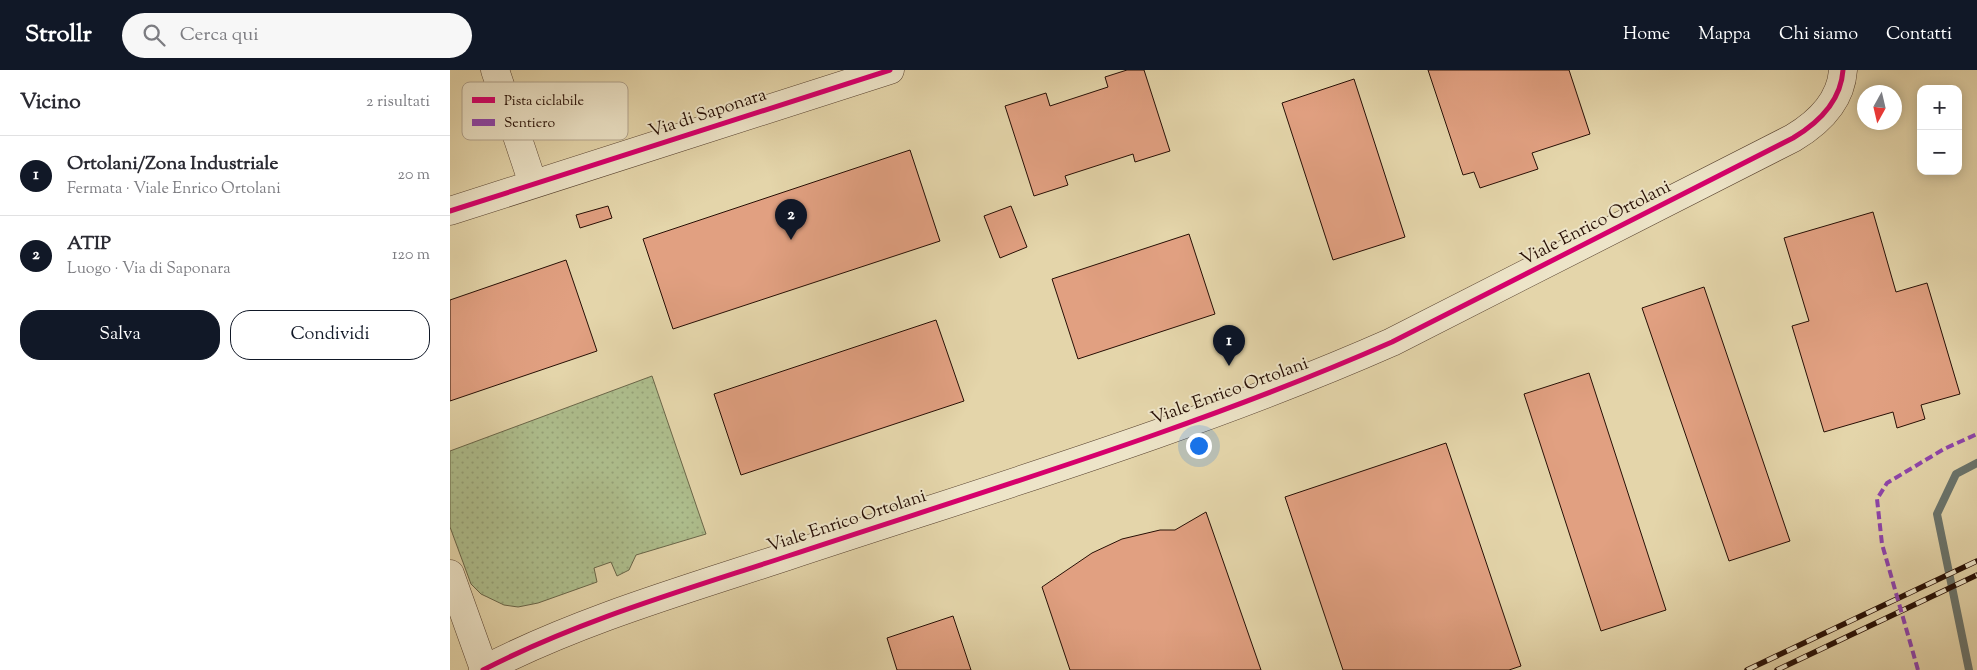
<!DOCTYPE html>
<html lang="it">
<meta charset="utf-8">
<style>
:root{--surface:#fff;--page:#f7f7f7;--text:#2b2b33;--muted:#7c7c81;--line:#e1e1e2;--accent:#111827}
body{margin:0;font-family:"Sorts Mill Goudy",serif;background:var(--page);color:var(--text)}
.controls{position:absolute;right:15px;top:15px;display:grid;overflow:hidden;border-radius:10px;box-shadow:0 2px 12px #0003}
.controls button{width:45px;height:45px;display:grid;place-items:center;padding:0;border:0;border-bottom:1px solid var(--line);background:var(--surface);color:var(--text);font:25px sans-serif}
.compass{position:absolute;left:1407px;top:15px;width:45px;height:45px;border-radius:50%;background:var(--surface);box-shadow:0 2px 12px #0003;rotate:188deg}
.you{position:absolute;left:748px;top:375px;width:18px;height:18px;margin:-12px;border:4px solid #fff;border-radius:50%;background:#1a73e8;box-shadow:0 0 0 8px #1a73e833}
.badge{display:grid;place-items:center;width:32px;height:32px;border-radius:50%;background:var(--accent);color:#fff;font-size:16px;font-weight:700}
.pin{position:absolute;translate:-50% -41px;filter:drop-shadow(0 1px 2px #0008)}
.pin::after{content:'';position:absolute;top:26px;width:18px;height:15px;background:inherit;clip-path:polygon(0 0,100% 0,50% 100%)}
.list{margin:0;padding:0;list-style:none}
h2{display:flex;justify-content:space-between;align-items:center;height:65px;margin:0;padding:0 20px;font-size:21px}
h2 small{font-size:16px;font-weight:400;color:var(--muted)}
.list li{display:grid;grid-template-columns:32px 1fr auto;gap:15px;align-items:center;box-sizing:border-box;height:80px;padding:0 20px;border-top:1px solid var(--line)}
.list b{display:block;font-size:19px;white-space:nowrap}
.list p{margin:0;font-size:16px;white-space:nowrap;color:var(--muted)}
.list em{font-size:16px;font-style:normal;color:var(--muted)}
.actions{display:flex;gap:10px;padding:15px 20px}
.actions a{flex:1;padding:11px 0;border:1px solid var(--accent);border-radius:20px;text-align:center;font-size:18px;color:var(--accent)}
.actions .main{background:var(--accent);color:#fff}
.icon{flex:none;width:28px;height:28px;fill:none;stroke:currentColor;stroke-width:2;stroke-linecap:round;stroke-linejoin:round}
.map{position:relative;flex:none;width:1527px;height:600px;overflow:hidden}
header{display:flex;align-items:center;gap:30px;box-sizing:border-box;height:70px;padding:0 25px;background:var(--accent);color:#fff}
header strong{font-size:24px}
nav{display:flex;gap:28px;margin-inline-start:auto;font-size:18px}
.search{width:350px;height:45px;background:var(--page);display:flex;align-items:center;gap:12px;box-sizing:border-box;padding:0 18px;border-radius:28px;color:var(--muted);font-size:19px}
main{display:flex}
aside{flex:1;background:var(--surface)}
.map>svg:first-child{display:block}
.grass{fill:url(#grass-dots);stroke:#6a6649}
.lines{fill:none;stroke-linecap:round;stroke-linejoin:round}
.stream{stroke:#6a746c;stroke-width:8}
.building{fill:#e1a081;stroke:#270f05}
.minor-casing{stroke:#56402e;stroke-width:29}
.minor{stroke:#ede4c8;stroke-width:28}
.rail-casing{stroke:#270f05;stroke-width:5.5}
.rail{stroke:#ede4c8;stroke-width:4;stroke-dasharray:11;stroke-linecap:butt}
.quiet{stroke:#8e44ad;stroke-width:4;stroke-dasharray:8 4;stroke-linecap:butt}
.cycleway-casing{stroke:#ede4c8;stroke-width:8}
.cycleway{stroke:#d6006c;stroke-width:5}
.labels{text-anchor:middle;dominant-baseline:central;stroke-width:4;stroke-linejoin:round;paint-order:stroke}
.street-label{font-size:18px;fill:#270f05;stroke:#ede4c8}
.key{fill:#ede4c8;stroke:#b2a48e;stroke-width:1}
.key-label{font-size:14px;fill:#270f05}
</style>
<header>
<strong>Strollr</strong>
<div class="search"><svg class="icon" aria-label="search" viewBox="0 0 24 24"><circle cx="10" cy="10" r="6"/><path d="M15 15l6 6"/></svg>Cerca qui</div>
<nav><a>Home</a><a>Mappa</a><a>Chi siamo</a><a>Contatti</a></nav>
</header>
<main>
<aside>
<h2>Vicino<small>2 risultati</small></h2>
<ul class="list">
<li><span class="badge">1</span><div><b>Ortolani/Zona Industriale</b><p>Fermata · Viale Enrico Ortolani</p></div><em>20 m</em></li>
<li><span class="badge">2</span><div><b>ATIP</b><p>Luogo · Via di Saponara</p></div><em>120 m</em></li>
</ul>
<div class="actions"><a class="main">Salva</a><a>Condividi</a></div>
</aside>
<div class="map">
<svg width="1527" height="600" viewBox="0 0 1527 600">
<defs>
<pattern id="grass-dots" width="8" height="8" patternUnits="userSpaceOnUse" patternTransform="scale(1.25)"><rect width="8" height="8" fill="#aebe8d"/><path d="M2 2h.1M6 6h.1" fill="none" stroke="#96a278" stroke-width="1.8" stroke-linecap="round"/></pattern>
</defs>
<rect width="100%" height="100%" fill="#e4d5aa"/>
<filter id="stains"><feTurbulence type="fractalNoise" baseFrequency=".004" numOctaves="4"/><feColorMatrix values="0 0 0 0 .2 0 0 0 0 .09 0 0 0 0 .02 0 0 0 .5 -.17"/></filter>
<radialGradient id="worn" r=".72"><stop offset=".6" stop-color="#630" stop-opacity="0"/><stop offset="1" stop-color="#630" stop-opacity=".3"/></radialGradient>
<!-- grass -->
<path class="grass" d="M202,306L256,464L186,485L179,500L167,506L161,492L144,498L147,512L88,533L68,537L54,535L31,524L21,514L0,457V381Z"/>
<g class="lines">
<!-- stream -->
<path class="stream" d="M1519,600L1487,444L1506,404L1527,393"/>
</g>
<!-- building -->
<path class="building" d="M677,0H694L720,81L685,92L683,84L615,106L618,115L584,126L555,36L596,23L600,36L658,17L655,7Z
M978,0H1119L1140,64L1082,83L1088,99L1030,118L1024,102L1013,105Z
M904,9L955,167L883,190L832,33Z
M460,80L490,171L223,259L193,169Z
M158,136L162,148L130,158L126,145Z
M561,136L577,177L550,188L534,146Z
M1423,142L1446,222L1477,213L1510,324L1471,335L1475,349L1447,358L1443,342L1374,362L1342,256L1359,251L1334,168Z
M739,164L765,244L628,289L602,209Z
M116,190L147,281L0,331V230Z
M1254,217L1340,471L1279,491L1192,238Z
M486,250L514,331L291,405L264,324Z
M1139,303L1216,540L1151,561L1074,324Z
M996,373L1071,596L1059,600H893L835,427Z
M756,442L811,600H620L592,517L642,483L672,469L710,460H725Z
M503,546L521,600H447L437,568Z"/>
<g class="lines">
<!-- minor casing -->
<g class="minor-casing">
<path id="minor" d="M45,0L83,114
M0,141L440,0
M0,504L34,599
M33,600C130,550 235,520 338,486C540,419 747,358 942,272L1343,68C1368,53 1391,31 1393,0"/>
</g>
<!-- minor -->
<use href="#minor" class="minor"/>
<!-- rail casing -->
<g class="rail-casing">
<path id="rail" d="M1297,600L1527,491
M1327,600L1527,505"/>
</g>
<!-- rail -->
<use href="#rail" class="rail"/>
<!-- quiet -->
<path class="quiet" d="M1468,600L1432,474L1427,429L1437,413L1494,379L1527,364"/>
<!-- cycleway casing -->
<g class="cycleway-casing">
<path id="cycleway" d="M0,141L440,0
M33,600C130,550 235,520 338,486C540,419 747,358 942,272L1343,68C1368,53 1391,31 1393,0"/>
</g>
<!-- cycleway -->
<use href="#cycleway" class="cycleway"/>
</g>
<g class="labels">
<!-- street labels -->
<g class="street-label">
<text transform="translate(258 44) rotate(-18)">Via di Saponara</text>
<text transform="translate(1146 154) rotate(-27)">Viale Enrico Ortolani</text>
<text transform="translate(780 322) rotate(-20)">Viale Enrico Ortolani</text>
<text transform="translate(397 452) rotate(-18)">Viale Enrico Ortolani</text>
</g>
</g>
<!-- legend -->
<rect x="12" y="12" width="166" height="58" rx="8" class="key"/>
<rect x="22" y="27" width="23" height="6" fill="#d6006c"/>
<rect x="22" y="49" width="23" height="7" fill="#8e44ad"/>
<g class="key-label">
<text x="54" y="35">Pista ciclabile</text>
<text x="54" y="57">Sentiero</text>
</g>
<rect width="100%" height="100%" filter="url(#stains)"/>
<rect width="100%" height="100%" fill="url(#worn)"/>
</svg>
<div class="controls">
<button>+</button>
<button>−</button>
</div>
<svg class="compass" viewBox="-18 -18 36 36"><path d="M0-13l5 13h-10z" fill="#e53935"/><path d="M0 13l5-13h-10z" fill="#7c7c81"/></svg>
<div class="you"></div>
<div class="pin badge" style="left:779px;top:296px">1</div>
<div class="pin badge" style="left:341px;top:170px">2</div>
</div>
</main>
